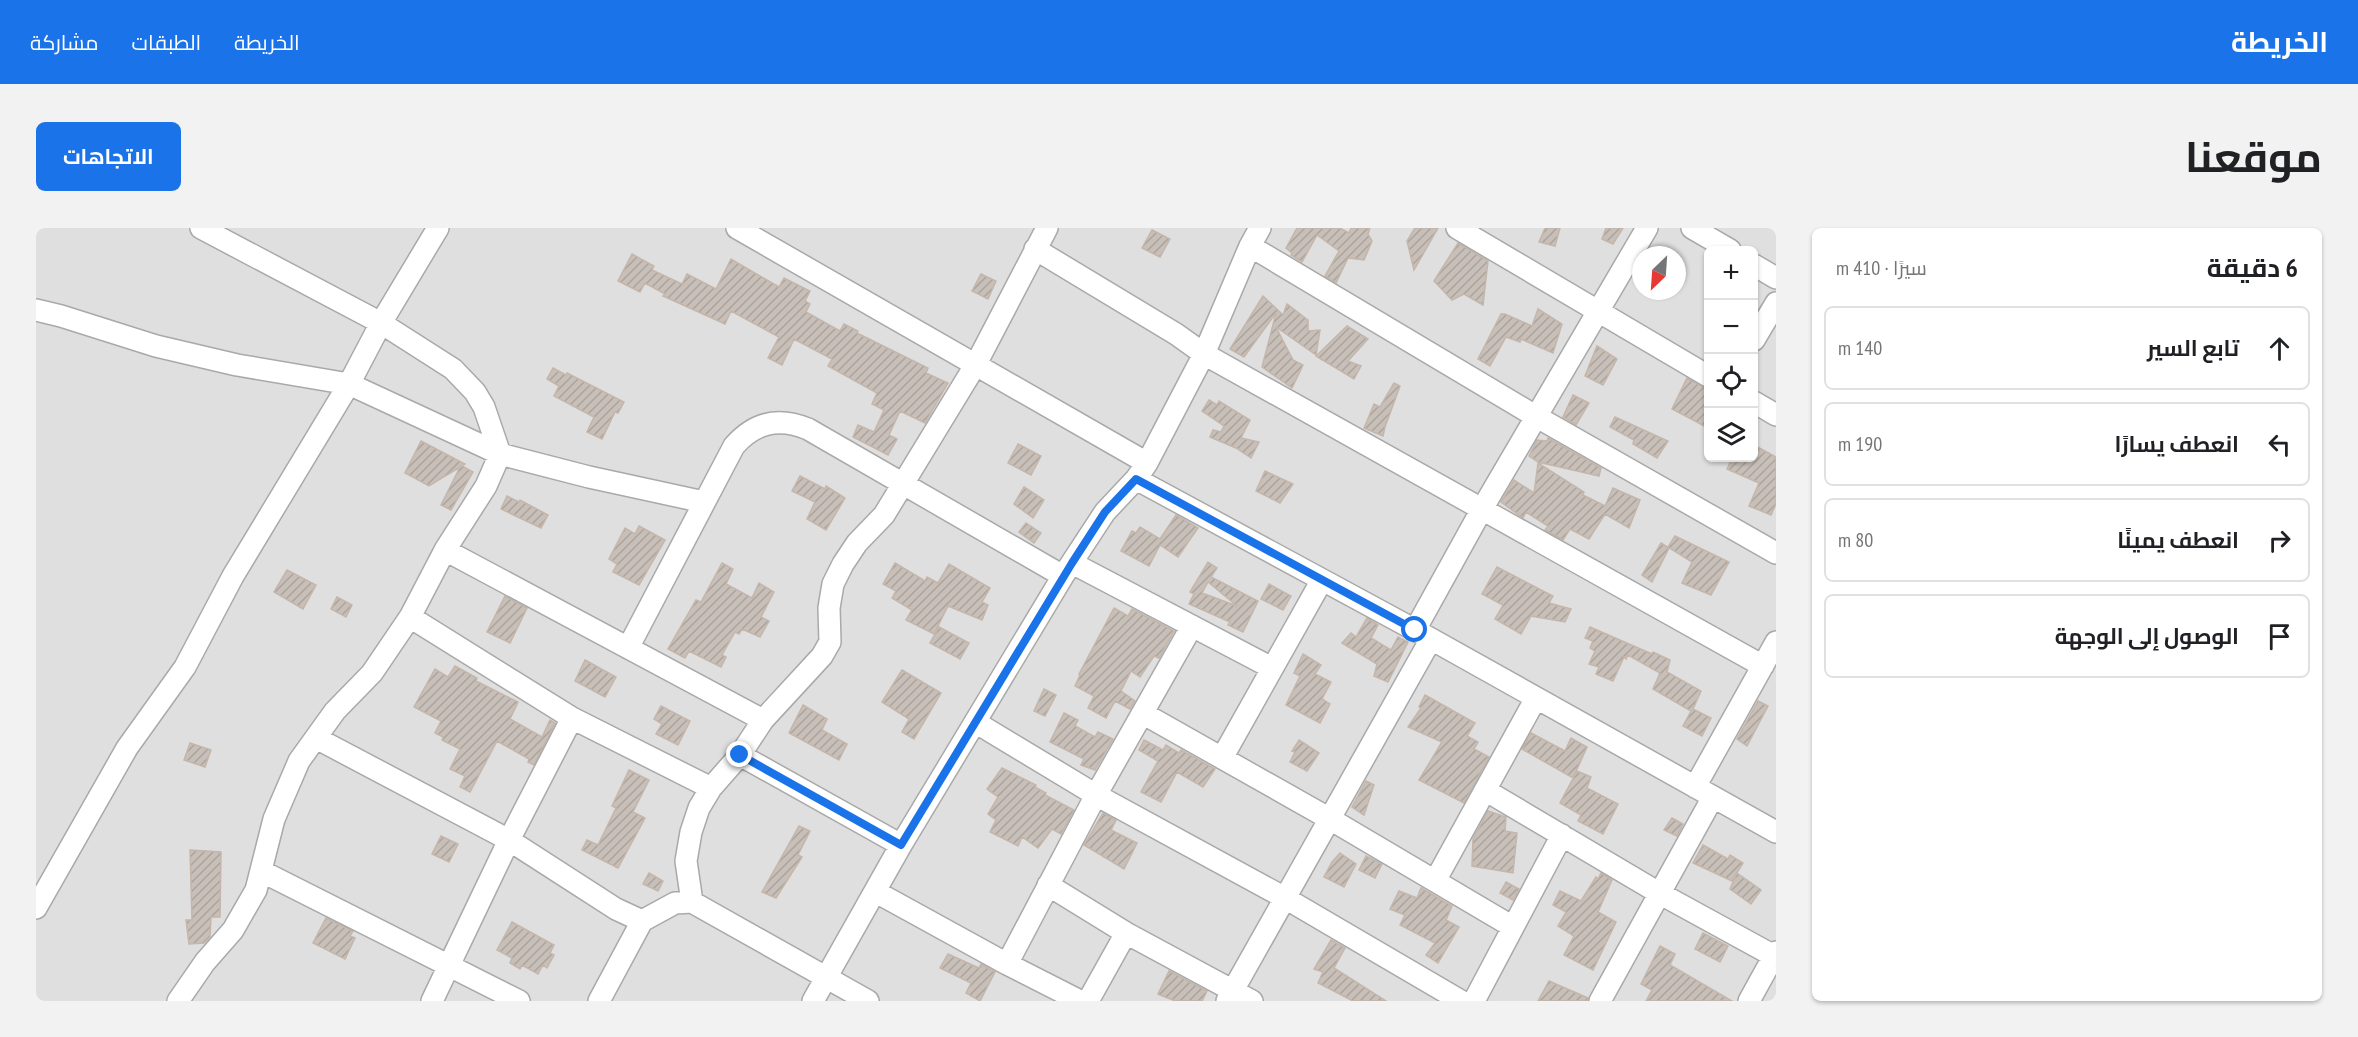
<!DOCTYPE html>
<html lang="ar">
<meta charset="utf-8">
<style>
:root{--surface:#fff;--page:#f2f2f2;--text:#202124;--muted:#757577;--line:#e0e0e0;--accent:#1a73e8}
body{margin:0;font-family:"PT Sans Narrow",Cairo,sans-serif;background:var(--page);color:var(--text);direction:rtl}
.controls{position:absolute;right:18px;top:18px;display:grid;overflow:hidden;border-radius:9px;box-shadow:0 2px 4px #0004}
.controls button{width:54px;height:54px;display:grid;place-items:center;padding:0;border:0;border-bottom:2px solid var(--line);background:var(--surface);color:var(--text);font:30px sans-serif}
.compass{position:absolute;left:1596px;top:18px;width:54px;height:54px;border-radius:50%;background:var(--surface);box-shadow:0 2px 4px #0004;rotate:205deg}
.stop{position:absolute;width:18px;height:18px;margin:-14px;border:4px solid #1a73e8;border-radius:50%;background:#fff}
.stop.end{background:#1a73e8;border-color:#fff;box-shadow:0 2px 6px #0008}
.list{margin:0;padding:0;list-style:none}
h2{display:flex;justify-content:space-between;align-items:center;height:78px;margin:0;padding:0 24px;font-size:26px}
h2 small{font-size:20px;font-weight:400;color:var(--muted)}
.list li{display:grid;grid-template-columns:39px 1fr auto;gap:18px;align-items:center;box-sizing:border-box;height:84px;margin:0 12px 12px;padding:0 12px;border:2px solid var(--line);border-radius:9px}
.list b{display:block;font-size:22px;white-space:nowrap}
.list em{font-size:20px;font-style:normal;color:var(--muted)}
.icon{flex:none;width:33px;height:33px;fill:none;stroke:currentColor;stroke-width:2;stroke-linecap:round;stroke-linejoin:round}
.map{position:relative;flex:none;width:1740px;height:773px;overflow:hidden;direction:ltr;border-radius:9px}
header{display:flex;align-items:center;gap:36px;box-sizing:border-box;height:84px;padding:0 30px;background:var(--accent);color:#fff}
header strong{font-size:28px}
nav{display:flex;gap:33px;margin-inline-start:auto;font-size:21px}
.intro{display:flex;align-items:center;justify-content:space-between;box-sizing:border-box;height:144px;padding:0 36px}
h1{margin:0;font-size:42px}
.button{padding:15px 27px;border-radius:9px;background:var(--accent);color:#fff;font-size:21px;font-weight:700}
main{display:flex;gap:36px;padding:0 36px}
aside{flex:1;background:var(--surface);border-radius:9px;box-shadow:0 2px 4px #0004}
.map>svg:first-child{display:block}
.residential{fill:#e0dfdf;fill-rule:evenodd}
.building{fill:url(#building-hatch);stroke:#c4b6ab;stroke-width:1.5;fill-rule:evenodd}
.lines{fill:none;stroke-linecap:round;stroke-linejoin:round}
.minor-casing{stroke:#a9a9a9;stroke-width:24}
.minor{stroke:#fff;stroke-width:21}
.route{stroke:#1a73e8;stroke-width:8}
</style>
<header>
<strong>الخريطة</strong>
<nav><a>الخريطة</a><a>الطبقات</a><a>مشاركة</a></nav>
</header>
<div class="intro"><h1>موقعنا</h1><a class="button">الاتجاهات</a></div>
<main>
<aside>
<h2>6 دقيقة<small>سيرًا · 410 m</small></h2>
<ul class="list">
<li><svg class="icon" aria-label="ahead" viewBox="0 0 24 24"><path d="M12 20V5M6 11l6-6 6 6"/></svg><div><b>تابع السير</b></div><em>140 m</em></li>
<li><svg class="icon" aria-label="left" viewBox="0 0 24 24"><path d="M17 20v-9H6M10 6l-5 5 5 5"/></svg><div><b>انعطف يسارًا</b></div><em>190 m</em></li>
<li><svg class="icon" aria-label="right" viewBox="0 0 24 24"><path d="M7 20v-9h11M14 6l5 5-5 5"/></svg><div><b>انعطف يمينًا</b></div><em>80 m</em></li>
<li><svg class="icon" aria-label="arrive" viewBox="0 0 24 24"><path d="M6 21V4h12l-3 4 3 4H6"/></svg><div><b>الوصول إلى الوجهة</b></div></li>
</ul>
</aside>
<div class="map">
<svg width="1740" height="773" viewBox="0 0 1740 773">
<defs>
<pattern id="building-hatch" width="6" height="6" patternUnits="userSpaceOnUse" patternTransform="scale(1.5)"><rect width="6" height="6" fill="#c7bfb8"/><path d="M-1 1l2-2M0 6l6-6M5 7l2-2" fill="none" stroke="#aba49e"/></pattern>
</defs>
<rect width="100%" height="100%" fill="#f2efe9"/>
<!-- residential -->
<path class="residential" d="M0,0H1740V773H0ZM1672,22H1718V230H1672ZM1605,27H1641V63H1605Z"/>
<!-- building -->
<path class="building" d="M1261,0H1304L1313,5L1315,0H1334L1332,6L1336,13L1328,32L1312,30L1300,55L1289,48L1303,23L1281,7L1266,34L1255,27L1256,25L1250,20Z
M1379,0H1402L1378,42L1371,13Z
M1509,0H1524L1519,18L1503,14Z
M1570,0H1587L1577,16L1566,11Z
M1116,2L1134,11L1124,29L1106,20Z
M1422,15L1452,33L1447,77L1428,66L1416,72L1398,53Z
M596,26L618,38L616,42L646,56L651,46L680,61L695,31L743,59L748,50L774,63L769,73L774,76L770,84L804,103L808,96L822,103L821,105L892,140L890,145L912,155L889,195L864,183L853,207L861,211L852,227L817,209L822,197L838,204L848,182L836,176L841,165L792,138L796,131L758,111L746,137L732,130L743,109L695,83L689,96L627,68L629,66L609,55L604,64L582,53Z
M945,46L960,53L952,71L936,63Z
M1227,68L1247,87L1251,76L1272,92V103L1284,102L1280,127L1240,99L1257,132L1267,137L1256,160L1226,139L1240,85L1208,129L1194,121Z
M1502,81L1526,96L1517,125L1485,111L1484,114L1470,109L1454,138L1442,131L1465,86H1469L1496,98Z
M1311,98L1332,111L1312,133L1325,138L1318,151L1280,128Z
M1561,118L1581,131L1567,157L1549,148Z
M517,140L530,147L531,145L588,174L582,185L579,184L566,211L551,204L558,189L518,168L523,158L511,151Z
M1651,150L1672,161V200L1636,181Z
M1358,155L1364,158L1349,199L1347,208L1328,200L1338,176L1344,179Z
M1537,167L1553,175L1540,197L1527,189Z
M1173,172L1181,177L1183,173L1214,192L1205,210L1223,214L1215,230L1200,220L1174,209L1177,202L1185,204L1188,198L1166,183Z
M1579,189L1632,213L1621,230L1597,216L1598,212L1574,199Z
M1512,210L1565,240L1563,248L1502,234L1493,228L1501,212L1511,213Z
M385,213L429,236L426,238L437,244L415,282L405,277L424,239L393,258L369,245Z
M982,216L1005,228L995,247L972,235Z
M1718,217L1740,229V276L1735,287L1713,278L1723,255L1691,241L1696,230H1718Z
M1502,235L1548,264L1547,267L1569,278L1577,260L1604,272L1593,300L1569,286L1553,311L1534,301L1527,312L1509,302L1512,298L1490,284L1487,290L1465,274L1478,252L1498,265Z
M1229,243L1257,256L1244,275L1220,263Z
M764,248L789,261L790,258L809,270L790,302L771,291L779,274L756,263Z
M988,259L1008,272L997,290L978,276Z
M471,268L483,274L484,272L512,287L505,300L465,281Z
M1140,287L1162,300L1142,329L1124,317L1113,338L1085,323L1096,303L1100,305L1104,299L1124,311Z
M990,295L1005,305L998,315L983,304Z
M603,298L629,312L603,357L577,344L581,336L573,331L589,300L599,306Z
M1639,308L1693,334L1675,367L1646,355L1656,334L1632,319Z
M1625,315L1633,320L1616,354L1606,347Z
M1172,334L1181,340L1175,349L1222,373L1207,404L1192,397L1194,394L1153,376L1158,366L1154,364ZM1172,354L1201,378L1166,365Z
M686,335L697,341L690,356L716,370L723,355L738,364L725,389L733,393L724,409L706,401L703,406L699,404L686,427L690,429L685,439L653,423L649,430L632,421L660,372L665,374Z
M859,335L889,353L891,349L902,355L913,336L954,360L946,374L952,377L946,392L912,378L898,406L870,392L876,382L856,370L860,363L847,356Z
M1461,339L1517,368L1513,375L1535,381L1529,394L1495,388L1485,406L1459,391L1467,377L1446,366Z
M251,342L280,357L267,381L238,364Z
M1233,356L1255,368L1247,382L1225,371Z
M469,368L491,380L474,415L451,404Z
M301,369L316,377L310,389L295,381Z
M1078,380L1092,388L1096,381L1138,403L1123,430L1118,428L1104,449L1095,443L1085,463L1099,473L1094,481L1079,473L1070,490L1052,480L1058,468L1039,458L1044,447L1043,446Z
M1331,390L1342,397L1335,410L1355,422L1362,409L1372,414L1352,454L1338,448L1341,436L1306,415L1315,405L1320,409Z
M903,399L933,415L924,431L894,415Z
M1554,399L1616,426L1617,424L1634,432L1631,444L1665,463L1657,481L1675,490L1666,508L1647,498L1655,483L1617,461L1624,445L1592,427L1590,431L1588,429L1577,453L1560,446L1563,439L1553,436L1559,423L1554,420L1557,413L1549,410Z
M1267,426L1285,437L1279,446L1295,454L1286,471L1294,476L1284,495L1250,477L1264,448L1258,445Z
M549,432L580,449L569,469L539,453Z
M419,438L441,450L440,453L482,474L474,491L506,509L514,492L519,495L498,537L492,534L493,531L461,513L434,564L424,559L429,548L414,541L424,521L406,512L407,509L399,505L405,493L378,479L399,441L412,449Z
M866,442L905,465L878,511L866,504L873,491L846,474Z
M1008,461L1020,467L1009,488L998,483Z
M1389,467L1439,495L1431,508L1442,514L1438,521L1453,529L1428,575L1383,552L1406,514L1372,499L1385,480L1383,479Z
M1722,473L1732,478L1711,518L1701,511Z
M767,477L791,491L786,502L811,516L803,532L753,505Z
M625,478L654,493L642,517L620,506L626,496L618,491Z
M1028,485L1042,492L1039,498L1059,509L1062,504L1077,511L1059,542L1045,537L1048,531L1014,514Z
M1495,505L1529,523L1535,510L1551,519L1537,550L1486,521Z
M1108,512L1127,522L1130,517L1143,525L1145,522L1179,541L1167,559L1141,544L1125,574L1105,564L1122,533L1103,522Z
M1263,512L1283,525L1271,543L1254,534L1259,524L1256,523Z
M154,515L175,522L169,539L148,532Z
M966,540L1000,557L999,559L1010,565L1009,567L1038,582L1025,606L1016,601L1002,620L986,609L982,618L954,604L960,592L952,586L962,569L951,561Z
M593,542L613,552L597,584L609,590L582,640L546,622L551,612L562,617L580,580L576,578Z
M1541,543L1555,549L1551,560L1582,576L1567,606L1542,593L1545,587L1524,575Z
M1330,553L1338,557L1328,587L1316,579Z
M1452,583L1470,589L1469,603L1481,605L1477,645L1436,638L1437,611Z
M1067,585L1080,592L1075,602L1101,615L1088,641L1048,617Z
M1636,590L1647,596L1641,608L1628,602Z
M763,598L774,603L762,627L766,629L740,670L726,664Z
M405,608L422,616L413,634L396,626Z
M1667,617L1692,631L1694,627L1707,635L1696,653L1657,635Z
M154,622L185,624L184,689H175L174,709L168,715L153,716L150,692H156Z
M1304,625L1320,636L1308,659L1288,649L1296,634Z
M1330,628L1346,636L1339,650L1323,642Z
M613,645L627,653L622,663L607,656Z
M1565,645L1576,652L1562,684L1580,694L1557,742L1528,727L1538,708L1522,698L1530,684L1517,677L1524,663L1545,673L1560,649L1562,651Z
M1701,645L1725,662L1715,676L1694,661Z
M1470,654L1483,661L1477,672L1464,665Z
M1385,660L1416,678L1410,692L1423,699L1402,735L1390,727L1399,715L1364,697L1369,687L1354,681L1363,663L1381,670Z
M290,690L317,703L314,708L319,710L309,731L277,715Z
M476,694L518,717L514,725L518,727L511,740L507,737L502,746L486,737L484,741L474,735L476,730L461,722Z
M1667,705L1692,718L1684,734L1659,721Z
M1295,712L1309,720L1298,740L1350,773H1317L1282,755L1287,744L1278,741Z
M1624,718L1639,726L1634,737L1696,773H1610L1616,762L1605,756Z
M912,726L943,740L945,736L959,744L944,773L930,765L935,755L904,740Z
M1133,743L1171,763L1166,773H1139L1122,766Z
M1513,753L1552,770L1551,773H1502Z"/>
<g class="lines">
<!-- minor casing -->
<g class="minor-casing">
<path id="minor" d="M701,0L1111,235
M1421,0L1672,148
M1656,0L1694,22
M1214,18L1501,189L1740,325
M999,21L1140,106L1168,126L1727,438
M1718,37L1740,50
M0,82L25,88L120,118L201,137L313,156L464,226L553,249L668,274
M1718,112L1740,75
M1718,174L1740,187
M1100,251L1379,402L1740,604
M409,322L727,492
M1036,335L1236,440
M374,389L536,490L675,560
M1379,402L1446,281L1611,0
M592,420L698,218C719,194 743,189 772,201L1027,348
M1108,486L1294,591L1477,699
M939,494L1060,567L1249,670L1425,773
M280,510L473,612L580,681L606,693
M704,527L865,617
M1186,530L1286,352
M1659,559L1740,414
M1449,562L1623,665L1738,728
M225,643L483,773
M1399,653L1500,470
M1012,657L1090,705L1216,773
M840,664L971,736L1044,773
M656,674L650,633L655,604L663,580L675,560L704,527L727,492L786,428L794,414L793,380L797,356L807,336L821,315L848,287L940,136L1011,0
M0,680L91,520L149,439L197,348L313,156L345,95L402,0
M971,736L1060,567L1156,398
M142,773L169,734L197,702L220,662L238,591L263,533L299,483L336,445L374,389L409,322L450,258L464,226L448,179L439,164L417,141L345,95L165,0
M396,773L473,612L536,490
M563,773L606,693L639,675L656,674L832,773
M777,773L865,617L1027,348L1069,284L1100,251L1111,235L1168,126L1214,18L1224,0
M1052,773L1090,705
M1191,773L1395,411
M1438,773L1526,607
M1564,773L1677,569
M1713,773L1740,724"/>
</g>
<!-- minor -->
<use href="#minor" class="minor"/>
</g>
<g class="lines">
<!-- route -->
<path class="route" d="M704,527L865,617L1036,335L1069,284L1100,251L1379,402"/>
</g>
</svg>
<div class="controls">
<button>+</button>
<button>−</button>
<button><svg class="icon" aria-label="locate" viewBox="0 0 24 24"><circle cx="12" cy="12" r="6"/><path d="M12 2v4M12 18v4M2 12h4M18 12h4"/></svg></button>
<button><svg class="icon" aria-label="layers" viewBox="0 0 24 24"><path d="M12 4l9 5-9 5-9-5zM3 14l9 5 9-5"/></svg></button>
</div>
<svg class="compass" viewBox="-18 -18 36 36"><path d="M0-13l5 13h-10z" fill="#e53935"/><path d="M0 13l5-13h-10z" fill="#757577"/></svg>
<div class="stop" style="left:1379px;top:402px"></div>
<div class="stop end" style="left:704px;top:527px"></div>
</div>
</main>
